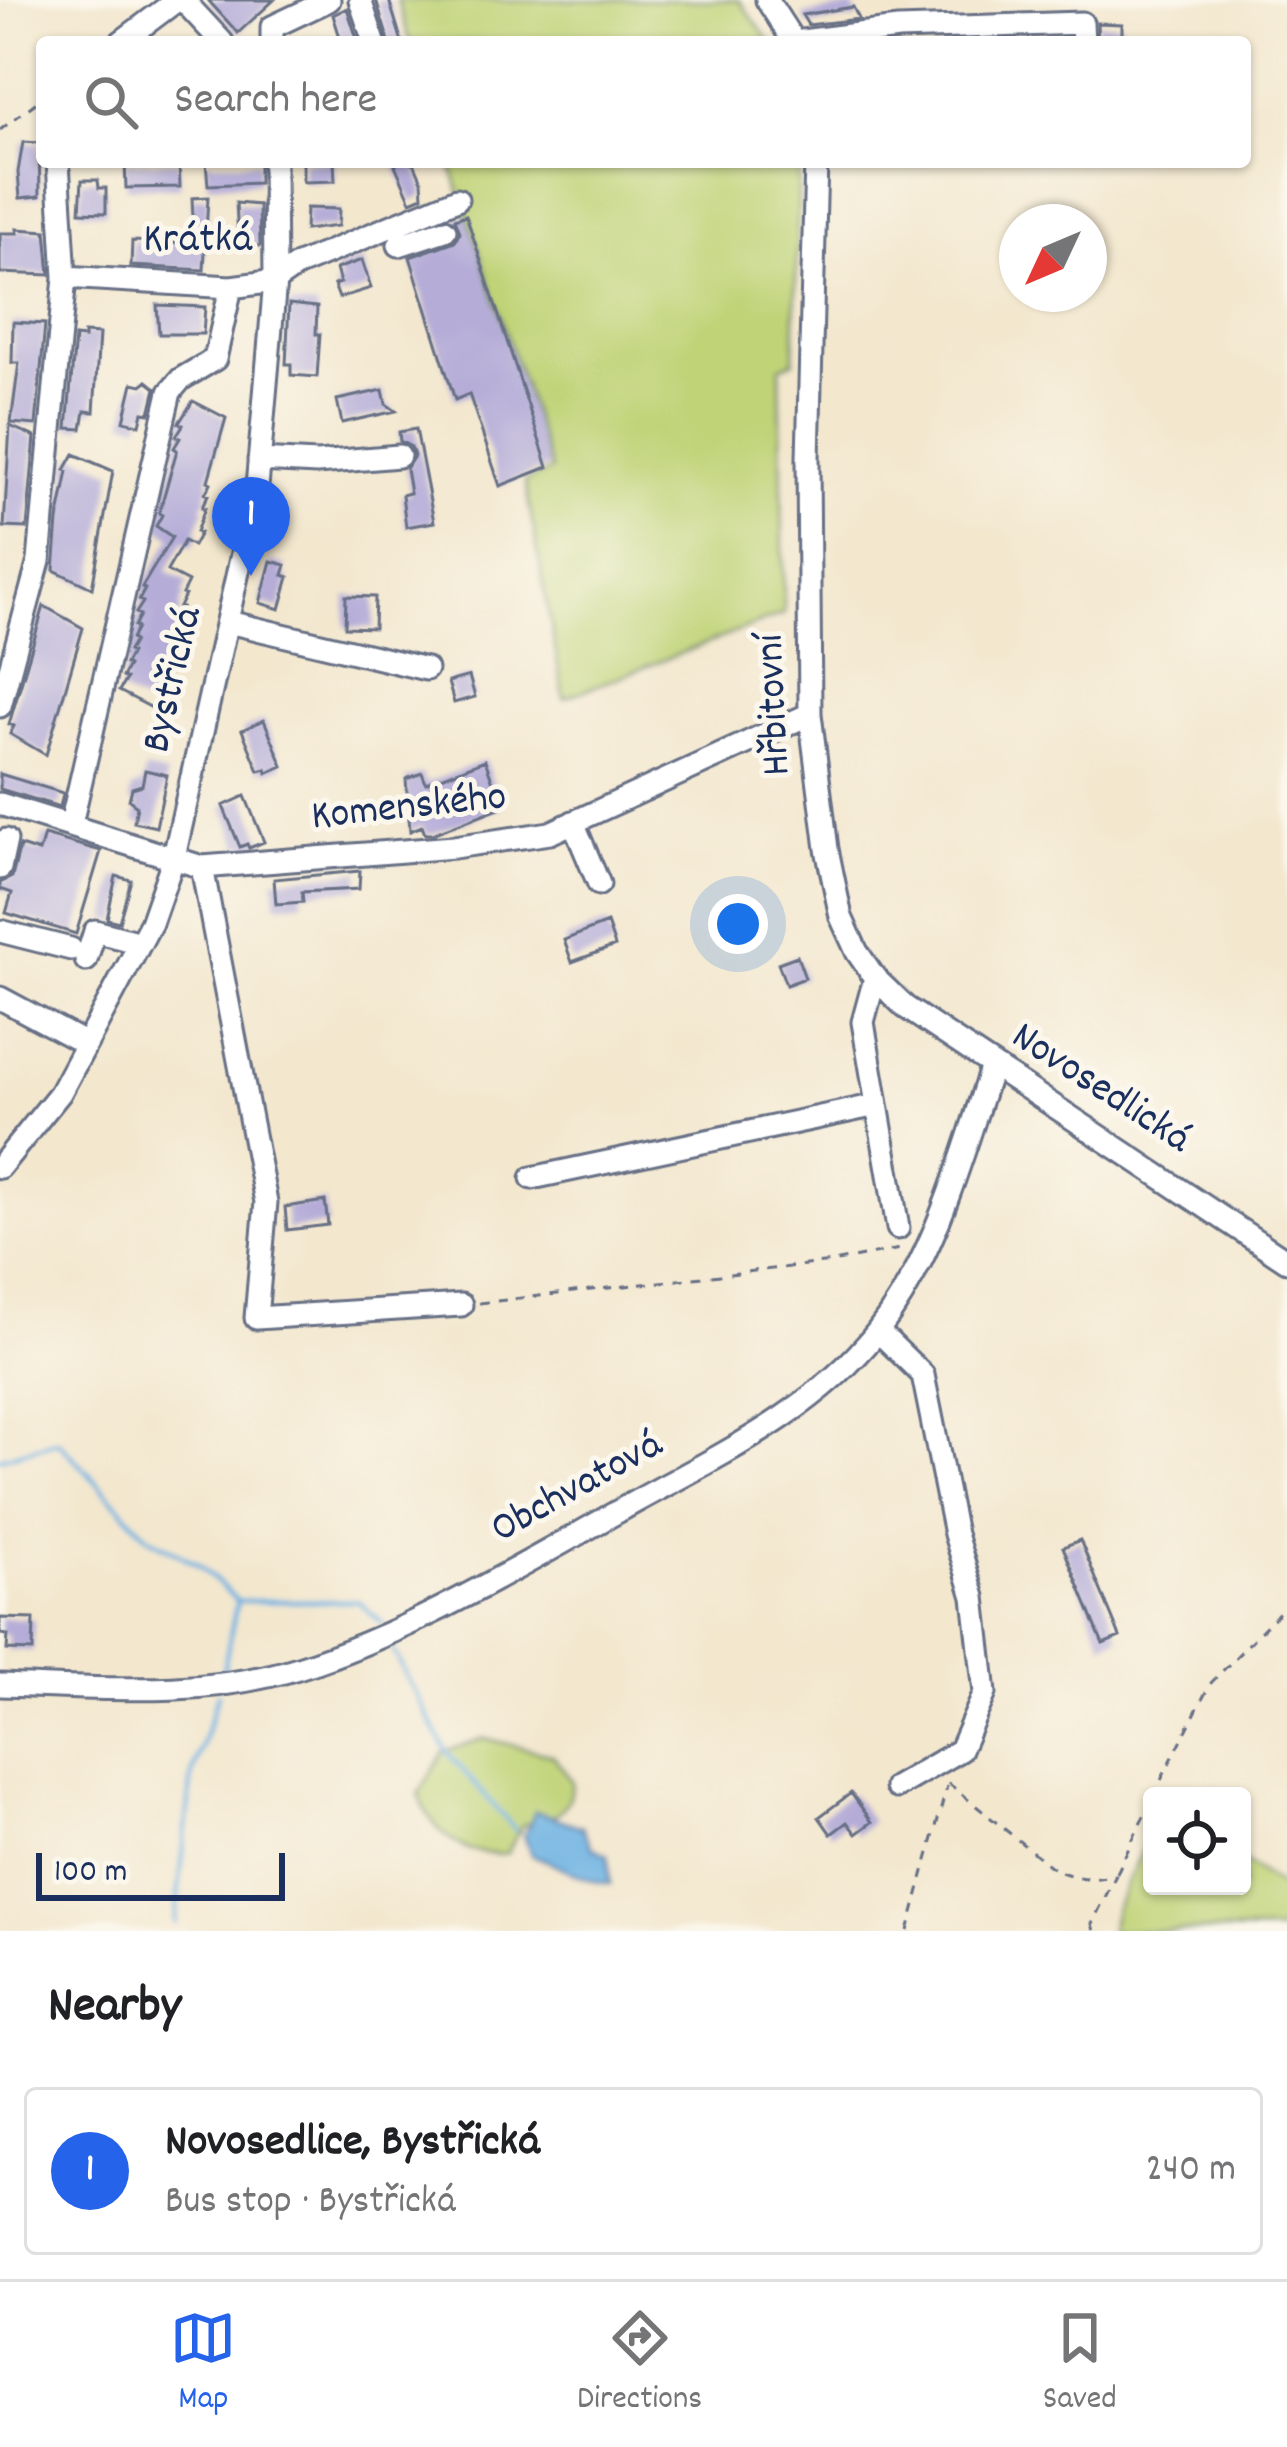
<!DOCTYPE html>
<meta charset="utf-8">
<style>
:root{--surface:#fff;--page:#f2f2f2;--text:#202124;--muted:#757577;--line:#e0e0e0;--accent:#2563eb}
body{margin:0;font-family:Dekko,sans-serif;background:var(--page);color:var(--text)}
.controls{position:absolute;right:36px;bottom:36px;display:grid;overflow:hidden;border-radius:12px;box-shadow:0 3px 9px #0004}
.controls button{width:108px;height:108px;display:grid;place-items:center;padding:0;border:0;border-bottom:3px solid var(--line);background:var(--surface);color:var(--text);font:60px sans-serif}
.compass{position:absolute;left:999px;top:204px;width:108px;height:108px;border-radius:50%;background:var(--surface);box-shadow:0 3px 9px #0004;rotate:226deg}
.scale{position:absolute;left:36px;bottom:30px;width:249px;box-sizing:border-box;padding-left:12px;border:6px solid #1b2f5e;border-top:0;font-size:33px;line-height:42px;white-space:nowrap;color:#1b2f5e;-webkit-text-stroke:9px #fbf7ec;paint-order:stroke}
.you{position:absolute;left:738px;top:924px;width:42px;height:42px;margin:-30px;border:9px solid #fff;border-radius:50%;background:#1a73e8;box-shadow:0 0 0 18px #1a73e833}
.badge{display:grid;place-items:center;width:78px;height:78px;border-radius:50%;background:var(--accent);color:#fff;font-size:39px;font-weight:700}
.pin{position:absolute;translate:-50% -99px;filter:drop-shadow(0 3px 6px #0008)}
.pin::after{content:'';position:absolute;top:63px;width:42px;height:36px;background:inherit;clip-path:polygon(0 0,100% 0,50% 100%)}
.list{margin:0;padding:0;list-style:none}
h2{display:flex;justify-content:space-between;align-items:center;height:156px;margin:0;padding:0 48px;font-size:51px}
h2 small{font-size:39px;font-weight:400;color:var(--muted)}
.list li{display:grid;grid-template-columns:78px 1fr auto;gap:36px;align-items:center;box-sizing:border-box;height:168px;margin:0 24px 24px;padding:0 24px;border:3px solid var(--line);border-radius:12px}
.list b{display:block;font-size:45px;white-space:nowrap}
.list p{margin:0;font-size:39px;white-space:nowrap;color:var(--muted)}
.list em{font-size:39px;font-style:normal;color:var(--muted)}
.icon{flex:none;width:66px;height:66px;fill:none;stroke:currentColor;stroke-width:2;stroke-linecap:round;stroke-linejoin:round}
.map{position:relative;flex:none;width:1287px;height:1931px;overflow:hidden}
.search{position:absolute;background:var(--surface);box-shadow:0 3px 9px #0004;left:36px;right:36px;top:36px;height:132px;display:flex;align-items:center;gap:30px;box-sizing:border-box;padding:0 42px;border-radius:12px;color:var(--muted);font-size:45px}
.sheet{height:348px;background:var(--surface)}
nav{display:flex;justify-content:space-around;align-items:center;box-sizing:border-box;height:168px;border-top:3px solid var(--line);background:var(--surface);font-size:33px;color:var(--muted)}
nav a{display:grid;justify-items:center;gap:6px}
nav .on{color:var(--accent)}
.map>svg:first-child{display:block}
.green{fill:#c0d377;stroke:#6e816a;stroke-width:3}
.water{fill:#6cb1e2;stroke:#4470a0;stroke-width:3}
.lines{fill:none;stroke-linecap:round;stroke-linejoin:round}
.stream{stroke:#6cb1e2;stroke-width:4.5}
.building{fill:#b5add8}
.minor-casing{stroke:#676f85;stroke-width:27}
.path{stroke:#676f85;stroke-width:3;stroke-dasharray:9 9;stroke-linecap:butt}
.minor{stroke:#fff;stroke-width:21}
.labels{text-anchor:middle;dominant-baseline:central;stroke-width:10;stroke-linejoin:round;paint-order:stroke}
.street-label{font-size:42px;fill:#1b2f5e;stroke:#fbf7ec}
</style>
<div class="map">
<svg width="1287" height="1931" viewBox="0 0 1287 1931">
<rect width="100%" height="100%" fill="#fbf7ec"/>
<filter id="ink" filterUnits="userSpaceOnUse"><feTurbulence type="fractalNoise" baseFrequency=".00833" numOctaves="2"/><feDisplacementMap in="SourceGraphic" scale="24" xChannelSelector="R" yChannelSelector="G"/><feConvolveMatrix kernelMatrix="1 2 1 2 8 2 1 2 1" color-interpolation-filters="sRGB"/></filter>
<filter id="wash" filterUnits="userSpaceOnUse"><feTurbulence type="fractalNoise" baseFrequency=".004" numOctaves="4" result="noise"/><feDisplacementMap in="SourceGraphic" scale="48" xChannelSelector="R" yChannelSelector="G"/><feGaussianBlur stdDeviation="2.7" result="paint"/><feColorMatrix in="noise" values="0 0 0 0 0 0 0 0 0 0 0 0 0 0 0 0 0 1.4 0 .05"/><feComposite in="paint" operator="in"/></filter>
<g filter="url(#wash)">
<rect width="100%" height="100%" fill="#f3e7ce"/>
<!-- green -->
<path class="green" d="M397,0H739L770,42H410Z
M450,162H799L794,361L780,367L784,614L564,698L525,482L551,470Z
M484,1738L553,1755L573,1783C569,1810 551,1823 523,1824L507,1853C465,1859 430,1832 419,1793L444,1752Z
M1151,1832L1152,1886H1242V1860L1287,1891V1931H1110L1115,1908Z"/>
<!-- water -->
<path class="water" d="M535,1811L582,1827L592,1847L608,1855L610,1884C580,1881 560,1863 531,1855L524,1835Z"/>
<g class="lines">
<!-- stream -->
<path class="stream" d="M0,1458L58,1441L148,1537L199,1565L237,1601H358L382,1623
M392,1649L447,1752L515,1830
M222,1677L237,1601
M175,1923L192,1775L218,1694"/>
</g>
<g id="blocks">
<!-- building -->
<path class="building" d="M208,0H274L238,33Z
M376,0H389L402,42H389Z
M853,7L859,19L808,25L802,15Z
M347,8L358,42H342L338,31L333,15Z
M1097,23L1122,24V42H1098Z
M23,142L39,143L40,196L20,198L18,172Z
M125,162H179L180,187L126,188Z
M206,162H259V183L208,185Z
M303,162H334L335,181L303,182Z
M401,162L414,163L422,181L423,196L411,201L395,165Z
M82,180H98L99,188H106V213L80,212Z
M208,197L204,270L131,266L132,241L183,243V238H194L192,198Z
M236,203L259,205L260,246H251L250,236L238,237Z
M306,208L339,209L338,226L305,230Z
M466,215L548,467L500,486L469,394L455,400L410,257L455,241L460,232L455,219Z
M17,229L46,231L50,275L0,273V233H18Z
M362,260L371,288L339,298L334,285L340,283L336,269Z
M289,304L317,307L316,334H320L317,377L291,375V364H286Z
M157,305L205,307L203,334H159Z
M13,322L45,324L36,425L11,423L19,363H12Z
M84,333L99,334L94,412L85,411L82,429L67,428L75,337L84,338Z
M147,381L156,388L150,413L143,412L140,425L124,421L133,383L142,385Z
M383,390L386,404L396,411L342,423L337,400Z
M193,401L226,418L208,481L211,483L205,494L208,495L202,507L205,508L196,532L200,533L193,546L184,541L167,571L188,582L182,594L185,595L179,607L182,608L176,620L179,621L156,710L119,691L126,679L122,677L128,666L125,664L131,653L128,651L134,641L131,639L137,628L134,626L140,615L136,613L143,602L139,600L145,589L142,587L172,537L156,526L162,515L159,513L177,450L174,448L180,438L176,436L183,425L179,423Z
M10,426L35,437L27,528L4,527Z
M416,429L434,522L406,527L402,495L410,493L406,469L414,456L411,447L400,441L399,432Z
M74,454L113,471L92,588L54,570L58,521L68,471L65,470Z
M271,561L286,565L283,575L289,577L280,609L260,603Z
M346,596L375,597L374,628L345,627Z
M44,606L83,628L46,755L10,734L14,726L9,724Z
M469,676L475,697L454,703L448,682Z
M264,720L283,766L267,773L266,769L259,771L242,730Z
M485,760L502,807L432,834H425L422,826L410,831L406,779L422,773L426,783Z
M145,770L167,775L156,827L134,822L137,806L129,800L132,788L142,785Z
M0,774L63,793L60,807L0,789Z
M245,796L264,842L249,848L247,844L240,847L223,806Z
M44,835L101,851L76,934L6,913L12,893L0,889V883L12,877L20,846L39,852Z
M360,871L359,889L302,892L303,902L276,904L274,879Z
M116,876L131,880L119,922L107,919Z
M607,923L615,946L572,962L564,940Z
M797,956L805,978L786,985L778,963Z
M325,1201L328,1225L287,1230L285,1207Z
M1080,1540L1120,1637L1103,1644L1063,1547Z
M0,1618L34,1619L33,1651L7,1650L8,1635L0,1634Z
M851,1793L872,1822L856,1834L847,1822L831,1834L819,1817Z"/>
</g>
</g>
<g filter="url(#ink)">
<use href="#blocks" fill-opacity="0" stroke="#676f85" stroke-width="3"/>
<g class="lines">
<!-- minor casing -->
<g class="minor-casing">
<path id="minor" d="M183,0L222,42
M360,0L374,42
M767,0L794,42
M121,42L177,0
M272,42V27L329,0
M794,42L898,29L1082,23L1083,42
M816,162L808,458L810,714L827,849L841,917L857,952L875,978L905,1007L1287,1261
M399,245L445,230
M65,277L231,287L275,281L298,265L457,199
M259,460L317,463L399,456
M228,622L426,669
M0,706L39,561L65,277L58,162
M0,804L202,867L454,847L550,833L810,714
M573,822L599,884
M71,824L170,392L181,379L215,359L231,287
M202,867L266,1202L256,1318L461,1305
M0,868L6,840
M0,931L71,949
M86,960L95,931L140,943
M875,978L863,1022L898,1228
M0,998L86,1044
M0,1167L60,1093L151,923L174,857L257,487L275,281L274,162
M532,1178L877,1105
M878,1331L923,1375L955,1534L974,1597L985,1693L960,1750L896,1787
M0,1685C99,1688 203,1698 298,1668C411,1632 515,1569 617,1512C707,1461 812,1415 877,1332C937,1255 961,1156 992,1066"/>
</g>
<!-- path -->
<path class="path" d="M0,130L42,98
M479,1303L832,1262L900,1249
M948,1783L1051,1867C1074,1879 1092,1881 1116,1875L1092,1924L1094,1931
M1153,1796L1210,1684L1287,1604
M1117,1873L1152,1799
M908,1931L947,1786"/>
<!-- minor -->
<use href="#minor" class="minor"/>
</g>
</g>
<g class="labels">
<!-- street labels -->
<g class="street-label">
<text x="198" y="242">Krátká</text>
<text transform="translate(175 680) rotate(-77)">Bystřická</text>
<text transform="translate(776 705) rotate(-93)">Hřbitovní</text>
<text transform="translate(409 809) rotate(-6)">Komenského</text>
<text transform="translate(1100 1090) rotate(33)">Novosedlická</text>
<text transform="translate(578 1489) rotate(-29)">Obchvatová</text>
</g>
</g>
</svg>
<div class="controls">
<button><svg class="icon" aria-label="locate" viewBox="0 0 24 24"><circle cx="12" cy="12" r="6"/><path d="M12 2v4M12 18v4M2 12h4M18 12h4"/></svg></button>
</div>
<svg class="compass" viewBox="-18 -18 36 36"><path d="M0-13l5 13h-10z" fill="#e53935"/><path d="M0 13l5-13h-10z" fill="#757577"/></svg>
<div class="scale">100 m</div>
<div class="you"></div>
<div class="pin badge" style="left:251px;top:576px">1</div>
<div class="search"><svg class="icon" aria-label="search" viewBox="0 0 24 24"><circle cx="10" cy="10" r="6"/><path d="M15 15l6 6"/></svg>Search here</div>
</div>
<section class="sheet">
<h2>Nearby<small></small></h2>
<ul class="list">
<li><span class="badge">1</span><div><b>Novosedlice, Bystřická</b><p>Bus stop · Bystřická</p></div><em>240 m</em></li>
</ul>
</section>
<nav>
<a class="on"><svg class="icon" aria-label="map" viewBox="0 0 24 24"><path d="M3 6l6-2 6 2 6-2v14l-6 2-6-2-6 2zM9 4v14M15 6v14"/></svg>Map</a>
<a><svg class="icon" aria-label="directions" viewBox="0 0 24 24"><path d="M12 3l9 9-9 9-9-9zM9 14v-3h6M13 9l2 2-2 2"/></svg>Directions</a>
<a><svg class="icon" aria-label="saved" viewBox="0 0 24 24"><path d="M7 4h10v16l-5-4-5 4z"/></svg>Saved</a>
</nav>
